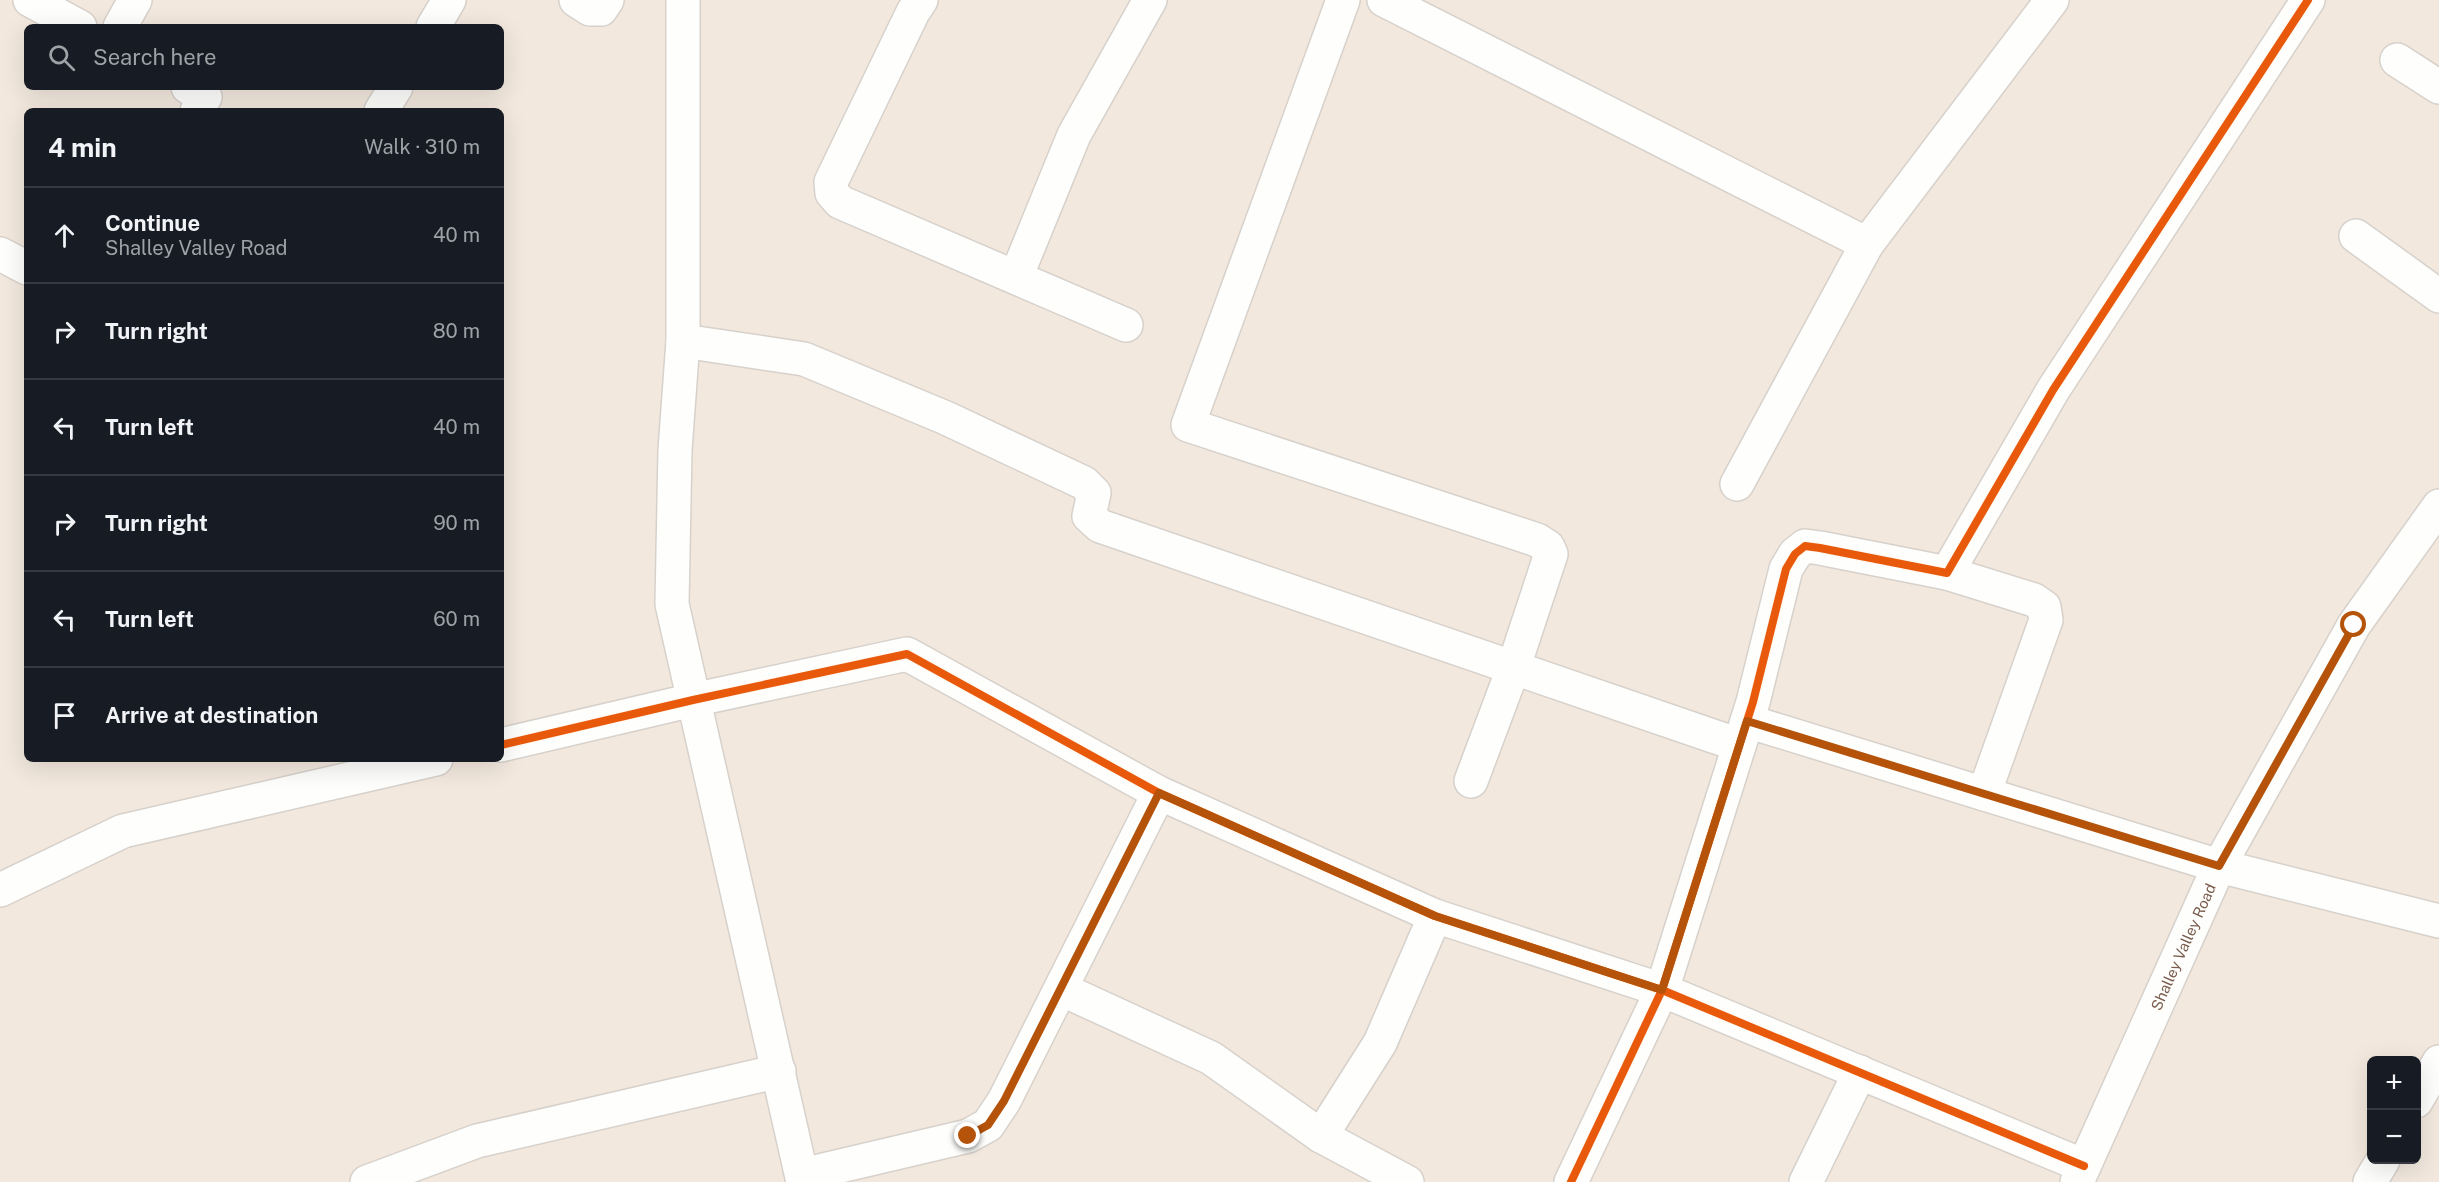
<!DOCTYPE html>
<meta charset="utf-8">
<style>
:root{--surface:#171b24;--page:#242831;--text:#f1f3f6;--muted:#9ea1a6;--line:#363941}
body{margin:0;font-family:"Public Sans",sans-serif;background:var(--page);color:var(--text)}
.controls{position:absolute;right:18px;bottom:18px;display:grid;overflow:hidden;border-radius:9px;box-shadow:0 6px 24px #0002}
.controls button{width:54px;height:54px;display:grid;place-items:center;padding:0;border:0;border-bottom:2px solid var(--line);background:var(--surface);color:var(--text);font:30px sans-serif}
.stop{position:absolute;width:18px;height:18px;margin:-14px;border:4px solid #b45309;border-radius:50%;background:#fff}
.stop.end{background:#b45309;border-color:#fff;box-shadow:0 2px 6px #0008}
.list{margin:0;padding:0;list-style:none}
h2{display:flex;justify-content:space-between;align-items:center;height:78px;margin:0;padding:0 24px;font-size:26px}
h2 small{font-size:20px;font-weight:400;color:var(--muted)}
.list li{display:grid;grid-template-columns:39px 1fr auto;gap:18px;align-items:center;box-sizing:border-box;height:96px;padding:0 24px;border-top:2px solid var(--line)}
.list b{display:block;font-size:22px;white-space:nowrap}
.list p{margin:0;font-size:20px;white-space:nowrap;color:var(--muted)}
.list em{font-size:20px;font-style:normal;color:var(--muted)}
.icon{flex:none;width:33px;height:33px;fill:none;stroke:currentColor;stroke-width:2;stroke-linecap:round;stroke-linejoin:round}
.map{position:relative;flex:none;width:2439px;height:1182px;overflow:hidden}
.search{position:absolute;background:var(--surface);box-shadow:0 6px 24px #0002;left:24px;top:24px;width:480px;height:66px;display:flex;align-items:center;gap:15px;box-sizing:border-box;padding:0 21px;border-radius:9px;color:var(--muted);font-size:22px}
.panel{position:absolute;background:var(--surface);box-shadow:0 6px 24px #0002;left:24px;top:108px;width:480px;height:654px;border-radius:9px}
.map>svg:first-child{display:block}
.residential{fill:#f2e8de;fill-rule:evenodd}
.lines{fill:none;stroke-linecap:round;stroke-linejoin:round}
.minor-casing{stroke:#d7d1cb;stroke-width:36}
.minor{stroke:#fefefd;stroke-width:33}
.cycleway-casing{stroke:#fffaf3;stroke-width:11}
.cycleway{stroke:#e8590c;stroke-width:8}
.route{stroke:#b45309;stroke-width:8}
.labels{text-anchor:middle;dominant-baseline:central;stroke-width:4.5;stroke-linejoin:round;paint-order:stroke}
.street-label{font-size:15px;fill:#7a5c4d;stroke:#fffaf3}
</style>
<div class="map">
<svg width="2439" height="1182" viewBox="0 0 2439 1182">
<rect width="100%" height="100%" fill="#f9f5f0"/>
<!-- residential -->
<path class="residential" d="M0,0H2439V1182H0ZM27,27H501V87H27ZM27,111H501V759H27ZM2372,1060H2416V1160H2372Z"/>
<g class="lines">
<!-- minor casing -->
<g class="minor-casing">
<g id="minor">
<path d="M30,0L80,27"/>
<path d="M576,0L590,9H601L607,0"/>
<path d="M683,0V341L675,450L672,604L803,1182"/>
<path d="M921,0L913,12L831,182L832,193L840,202L1126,325"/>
<path d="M1343,0L1188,425L1537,540L1548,547L1551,554L1513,669L1471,781"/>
<path d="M1384,0L1867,244"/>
<path d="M120,27L135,0"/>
<path d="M433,27L449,0"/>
<path d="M2397,60L2439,87"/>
<path d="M188,87L205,97L197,111"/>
<path d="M381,111L396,87"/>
<path d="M2356,236L2439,296"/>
<path d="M0,254L27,268"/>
<path d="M1016,277L1074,135L1150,0"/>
<path d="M683,341L804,359L946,418L1084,483L1094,493L1089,516L1100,526L1739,745"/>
<path d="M1737,484L1867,244L2052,0"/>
<path d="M1947,573L2034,600L2044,607L2046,620L1984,794"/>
<path d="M1747,721L2219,866L2439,921"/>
<path d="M501,745L693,700L907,654L1159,793L1435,916L1662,990L2084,1166"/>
<path d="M0,890L123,831L436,759"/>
<path d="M1061,989L1211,1058L1321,1136L1407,1182"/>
<path d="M2416,1101L2439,1062"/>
<path d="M1321,1136L1380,1043L1435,916"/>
<path d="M802,1175L968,1136L988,1125L1004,1101L1159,793"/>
<path d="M367,1182L477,1141L779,1071"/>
<path d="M1571,1182L1662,990L1753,702L1786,569L1795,554L1805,546L1820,548L1947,573L2053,390L2308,0"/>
<path d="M1806,1182L1860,1072"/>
<path id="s1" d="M2077,1182L2219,866L2354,625L2439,506"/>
<path d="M2370,1182L2383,1160"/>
</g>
</g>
<!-- minor -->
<use href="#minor" class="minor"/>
<!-- cycleway casing -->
<g class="cycleway-casing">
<path id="cycleway" d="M501,745L693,700L907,654L1159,793L1435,916L1662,990L2084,1166
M1571,1182L1662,990L1753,702L1786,569L1795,554L1805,546L1820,548L1947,573L2053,390L2308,0"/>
</g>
<!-- cycleway -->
<use href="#cycleway" class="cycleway"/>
</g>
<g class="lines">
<!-- route -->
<path class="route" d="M968,1136L988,1125L1004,1101L1159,793L1435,916L1662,990L1747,721L2219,866L2354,625"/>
</g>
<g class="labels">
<!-- street labels -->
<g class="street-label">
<text stroke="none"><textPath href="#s1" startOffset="258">Shalley Valley Road</textPath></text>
</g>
</g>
</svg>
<div class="controls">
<button>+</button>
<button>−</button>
</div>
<div class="stop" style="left:2354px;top:625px"></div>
<div class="stop end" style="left:968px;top:1136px"></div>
<div class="search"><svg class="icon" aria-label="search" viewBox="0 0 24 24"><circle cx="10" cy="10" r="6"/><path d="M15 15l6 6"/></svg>Search here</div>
<section class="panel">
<h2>4 min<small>Walk · 310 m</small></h2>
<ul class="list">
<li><svg class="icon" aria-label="ahead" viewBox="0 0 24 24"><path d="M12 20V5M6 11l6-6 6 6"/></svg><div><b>Continue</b><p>Shalley Valley Road</p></div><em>40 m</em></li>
<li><svg class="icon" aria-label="right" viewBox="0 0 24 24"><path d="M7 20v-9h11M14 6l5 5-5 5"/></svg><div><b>Turn right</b></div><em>80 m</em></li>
<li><svg class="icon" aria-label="left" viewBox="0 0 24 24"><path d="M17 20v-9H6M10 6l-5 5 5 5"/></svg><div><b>Turn left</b></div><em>40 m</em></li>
<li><svg class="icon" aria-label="right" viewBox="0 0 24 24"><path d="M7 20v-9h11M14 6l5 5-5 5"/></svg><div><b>Turn right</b></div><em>90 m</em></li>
<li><svg class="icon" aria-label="left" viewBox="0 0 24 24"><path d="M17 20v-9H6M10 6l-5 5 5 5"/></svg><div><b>Turn left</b></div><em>60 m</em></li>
<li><svg class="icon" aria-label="arrive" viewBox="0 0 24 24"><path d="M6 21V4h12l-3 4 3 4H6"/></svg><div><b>Arrive at destination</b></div></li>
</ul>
</section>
</div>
